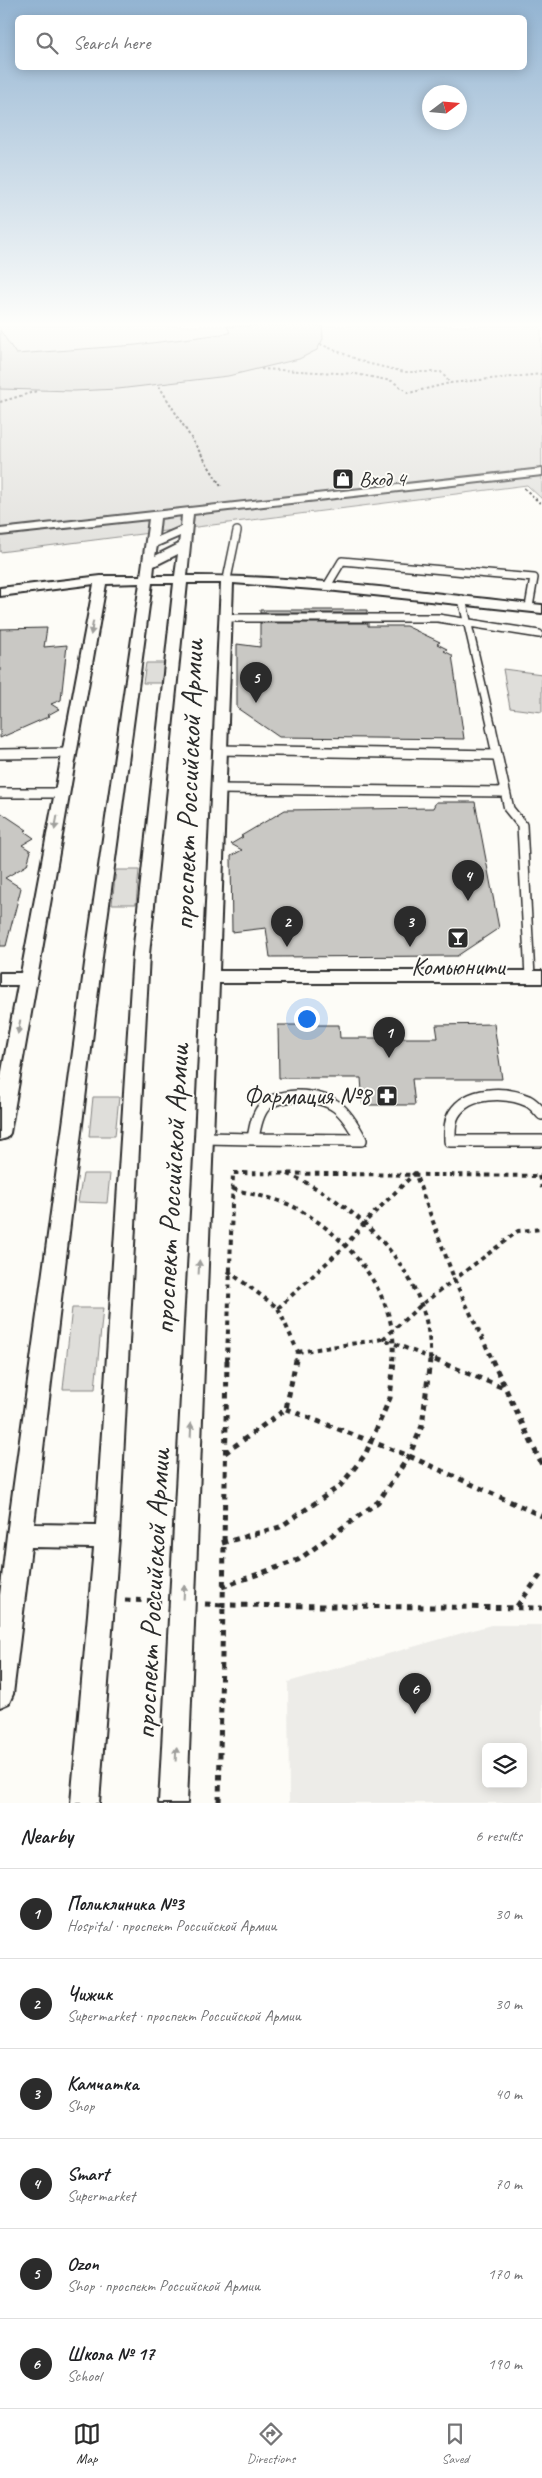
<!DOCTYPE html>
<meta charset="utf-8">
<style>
:root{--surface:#fff;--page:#f2f2f2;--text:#202124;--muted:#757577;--line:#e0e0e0;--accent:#2b2b2b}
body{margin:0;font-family:Caveat,sans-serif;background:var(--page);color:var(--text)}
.controls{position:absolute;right:15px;bottom:15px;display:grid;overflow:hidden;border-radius:8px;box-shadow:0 2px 12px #0003}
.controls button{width:45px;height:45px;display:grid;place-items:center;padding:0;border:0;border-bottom:1px solid var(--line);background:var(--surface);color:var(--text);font:25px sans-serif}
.compass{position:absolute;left:422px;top:85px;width:45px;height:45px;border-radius:50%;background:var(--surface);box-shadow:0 2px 12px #0003;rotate:74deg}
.you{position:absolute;left:306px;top:1018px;width:18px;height:18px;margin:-12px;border:4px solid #fff;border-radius:50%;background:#1a73e8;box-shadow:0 0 0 8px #1a73e833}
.badge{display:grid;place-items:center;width:32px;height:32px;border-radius:50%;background:var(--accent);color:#fff;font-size:16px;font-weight:700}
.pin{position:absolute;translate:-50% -41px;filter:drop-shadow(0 1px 2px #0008)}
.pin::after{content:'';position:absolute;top:26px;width:18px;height:15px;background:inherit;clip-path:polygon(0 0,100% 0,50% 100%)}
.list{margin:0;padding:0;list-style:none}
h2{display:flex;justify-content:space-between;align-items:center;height:65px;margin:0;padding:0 20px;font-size:21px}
h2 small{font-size:16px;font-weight:400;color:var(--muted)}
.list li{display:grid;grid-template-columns:32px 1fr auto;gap:15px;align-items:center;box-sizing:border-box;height:90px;padding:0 20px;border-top:1px solid var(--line)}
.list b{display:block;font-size:19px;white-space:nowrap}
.list p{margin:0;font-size:16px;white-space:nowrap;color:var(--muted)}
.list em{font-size:16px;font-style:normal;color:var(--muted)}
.icon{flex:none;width:28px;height:28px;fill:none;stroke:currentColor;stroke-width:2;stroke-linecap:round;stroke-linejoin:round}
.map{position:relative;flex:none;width:542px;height:1803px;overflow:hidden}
.search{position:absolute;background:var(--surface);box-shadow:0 2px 12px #0003;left:15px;right:15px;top:15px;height:55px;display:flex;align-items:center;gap:12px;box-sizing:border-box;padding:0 18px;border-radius:8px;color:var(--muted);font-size:19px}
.sheet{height:605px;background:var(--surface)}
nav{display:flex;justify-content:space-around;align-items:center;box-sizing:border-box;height:70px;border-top:1px solid var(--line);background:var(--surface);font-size:14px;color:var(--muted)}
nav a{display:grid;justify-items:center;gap:2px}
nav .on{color:var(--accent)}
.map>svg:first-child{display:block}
.built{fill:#edece8;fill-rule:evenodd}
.green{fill:#dfdeda;stroke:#858482}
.building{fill:#c9c8c4;stroke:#2b2b2b}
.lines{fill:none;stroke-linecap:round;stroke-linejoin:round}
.lane-far2-casing{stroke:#2b2b2b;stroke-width:10}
.lane-far1-casing{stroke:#2b2b2b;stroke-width:12}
.lane-casing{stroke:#2b2b2b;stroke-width:14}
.street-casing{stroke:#2b2b2b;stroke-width:4}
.path-far2{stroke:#2b2b2b;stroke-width:2;stroke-dasharray:2.5 2.5;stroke-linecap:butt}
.path-far1{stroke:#2b2b2b;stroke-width:4;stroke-dasharray:4.5 4.5;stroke-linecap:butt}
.path{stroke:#2b2b2b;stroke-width:5;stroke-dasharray:5.5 5.5;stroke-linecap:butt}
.lane-far2{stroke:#fdfcf7;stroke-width:7}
.lane-far1{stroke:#fdfcf7;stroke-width:9}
.lane{stroke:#fdfcf7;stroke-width:11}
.street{fill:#fdfcf7;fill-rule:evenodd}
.oneway{fill:#9e9e9b}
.labels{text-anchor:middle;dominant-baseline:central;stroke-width:4;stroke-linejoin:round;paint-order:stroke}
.far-poi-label{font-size:21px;fill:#2b2b2b;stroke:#fdfcf7;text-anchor:start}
.poi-label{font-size:25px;fill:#2b2b2b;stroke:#fdfcf7}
.near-street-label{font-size:30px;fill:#2b2b2b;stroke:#fdfcf7}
</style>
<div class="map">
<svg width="542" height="1803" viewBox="0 0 542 1803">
<rect width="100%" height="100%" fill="#fdfcf7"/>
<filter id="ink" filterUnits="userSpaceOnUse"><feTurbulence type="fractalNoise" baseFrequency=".02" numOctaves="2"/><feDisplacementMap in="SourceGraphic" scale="10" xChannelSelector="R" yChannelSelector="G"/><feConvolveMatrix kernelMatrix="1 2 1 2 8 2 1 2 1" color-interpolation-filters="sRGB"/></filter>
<g filter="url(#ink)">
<!-- built -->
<path class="built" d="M491,1625H542V1803H289L288,1682ZM486,1747H523V1784H486Z"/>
<!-- green -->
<path class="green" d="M0,326H541L542,499L527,485L0,552Z
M146,663H164L162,683H143Z
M503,669L542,674V712L510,708Z
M116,870H139L136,904H112Z
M93,1097H119L115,1136H89Z
M83,1174H110L107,1203L78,1202Z
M72,1308H103L95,1389H63Z"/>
<!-- building -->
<path class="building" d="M227,326H322L323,339L317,350L299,359L228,376L118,389L74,391L0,389V330L16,354L136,345L230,333Z
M260,610H367V613H260Z
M260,623H368V626H406L440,642L437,644L447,649L444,651L452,655L464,739L279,737L237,708V644L260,647Z
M47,628L44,647L67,645L61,700L51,704L59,709L48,715L50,716L0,738V629Z
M436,802H475L499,928L457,956L270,957L266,928L232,932L231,856L242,850L231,844L243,837L241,836L285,810L433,808Z
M0,812L27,830L24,831L34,838L22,845L31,851L27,865L5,878L21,888L6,946H0Z
M494,1024L502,1079H412L415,1105H363L361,1078H279L278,1025H339L340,1038H438L436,1025Z"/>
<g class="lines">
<!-- lane-far2 casing -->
<g class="lane-far2-casing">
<path id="lane-far2" d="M227,579L237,531
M327,586L342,561L534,578L529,607
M462,599L492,728
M226,618H438L539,634"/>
</g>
<!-- lane-far1 casing -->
<g class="lane-far1-casing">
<path id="lane-far1" d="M491,727L509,809L522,825L530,977
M219,750L496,755
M0,754L70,753
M217,789L505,792
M0,793H62"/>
</g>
<!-- lane casing -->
<g class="lane-casing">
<path id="lane" d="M297,1096C334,1097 345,1109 361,1140L253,1139C258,1107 264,1098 297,1096Z
M542,1114C538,1109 534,1104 528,1101C505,1091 468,1091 454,1114C449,1122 450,1132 450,1141H542
M205,1138L253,1139"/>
</g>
<!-- street casing -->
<g class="street-casing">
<path id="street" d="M542,469V475L193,514L187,576C306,575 424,593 542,605V613L327,590L233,583L219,971H542V983H219L187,1803H159L195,1138L221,583H187L149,954L119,1537L99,1803H71L94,1548L31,1547L13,1694L9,1703L0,1707V1595L7,1535L87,949L140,583L106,584L10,1133L7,1138L0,1140V1082L18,985H0V973H21L94,584L0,596V588L101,576H141L149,519L0,535V529ZM182,515L181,527L158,537L160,518ZM180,536L179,544L155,556L157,546ZM178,554L175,576H153L154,566ZM152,583H174L133,954L96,1525L34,1524L103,949Z"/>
</g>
<!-- path-far2 -->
<path class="path-far2" d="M320,344L366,363L405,372H441L450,383L542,374
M261,369L356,374L392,381L409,393L450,383
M159,386L222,488
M0,402L37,391
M524,488L541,504"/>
<!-- path-far1 -->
<path class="path-far1" d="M288,1174C360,1205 434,1277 430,1361
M539,1176L542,1188
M233,1189C253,1195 278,1198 296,1208C349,1237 400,1297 393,1361
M228,1271L278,1308L298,1352L296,1361
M278,1308L346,1245L365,1222L415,1173L455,1281L493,1361
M383,1339L421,1305L518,1231L542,1229
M298,1352L383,1339L438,1361
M227,1361L233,1173L542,1176"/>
<!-- path -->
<path class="path" d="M227,1360L223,1605L542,1608
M435,1360L504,1388
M492,1360L542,1465
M286,1409L409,1456L542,1516
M225,1453L286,1409L296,1360
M222,1543L280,1527L340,1486L365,1455L390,1398L394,1360
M222,1587L298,1560L378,1502L409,1456L422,1426L430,1360
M125,1600L161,1601
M205,1604L223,1605L219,1803
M517,1606L542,1573"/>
<!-- lane-far2 -->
<use href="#lane-far2" class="lane-far2"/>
<!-- lane-far1 -->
<use href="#lane-far1" class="lane-far1"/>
<!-- lane -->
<use href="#lane" class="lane"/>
<!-- street -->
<use href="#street" class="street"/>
</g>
<!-- one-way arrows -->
<defs><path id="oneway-solid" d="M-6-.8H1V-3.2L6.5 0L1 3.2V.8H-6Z" transform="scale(1.25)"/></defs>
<g class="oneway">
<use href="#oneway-solid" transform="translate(92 628) rotate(100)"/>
<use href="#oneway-solid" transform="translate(56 823) rotate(101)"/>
<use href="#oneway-solid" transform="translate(19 1027) rotate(100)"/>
<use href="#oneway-solid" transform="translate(199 1267) rotate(-87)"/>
<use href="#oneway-solid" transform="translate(191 1430) rotate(-87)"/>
<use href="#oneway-solid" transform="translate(184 1592) rotate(-87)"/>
<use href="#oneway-solid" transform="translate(176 1754) rotate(-87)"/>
</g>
</g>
<!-- sky -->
<linearGradient id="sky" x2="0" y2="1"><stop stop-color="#93b4d2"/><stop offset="0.56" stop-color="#fefefb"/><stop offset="1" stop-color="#fefefb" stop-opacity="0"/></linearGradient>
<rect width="542" height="579" fill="url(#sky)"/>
<!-- icons -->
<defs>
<g id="shop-square" transform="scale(1.125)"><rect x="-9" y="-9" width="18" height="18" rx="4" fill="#2b2b2b" stroke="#fdfcf7"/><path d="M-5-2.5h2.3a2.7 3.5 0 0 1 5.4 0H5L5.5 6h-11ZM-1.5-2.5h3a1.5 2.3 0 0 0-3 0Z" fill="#fff"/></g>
<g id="bar-square" transform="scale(1.125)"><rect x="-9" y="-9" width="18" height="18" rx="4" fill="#2b2b2b" stroke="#fdfcf7"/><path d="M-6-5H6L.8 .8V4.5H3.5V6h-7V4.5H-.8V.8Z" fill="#fff"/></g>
<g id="pharmacy-square" transform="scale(1.125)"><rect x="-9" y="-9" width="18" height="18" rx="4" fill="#2b2b2b" stroke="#fdfcf7"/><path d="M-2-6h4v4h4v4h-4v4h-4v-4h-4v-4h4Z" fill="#fff"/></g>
</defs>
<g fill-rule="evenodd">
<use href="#shop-square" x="343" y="479"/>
<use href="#bar-square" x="458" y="938"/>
<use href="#pharmacy-square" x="387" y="1096"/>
</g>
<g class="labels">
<!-- far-poi labels -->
<g class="far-poi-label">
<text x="359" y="479">Вход 4</text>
</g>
<!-- poi labels -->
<g class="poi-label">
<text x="458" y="967">Комьюнити</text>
<text x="371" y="1096" text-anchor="end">Фармация №8</text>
</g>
<!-- near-street labels -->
<g class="near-street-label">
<text transform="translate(188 785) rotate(-88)">проспект Российской Армии</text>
<text transform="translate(171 1189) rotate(-87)">проспект Российской Армии</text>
<text transform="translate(152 1594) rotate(-87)">проспект Российской Армии</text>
</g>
</g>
</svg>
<div class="controls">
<button><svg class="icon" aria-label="layers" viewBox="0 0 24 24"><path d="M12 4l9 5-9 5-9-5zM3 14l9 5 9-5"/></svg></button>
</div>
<svg class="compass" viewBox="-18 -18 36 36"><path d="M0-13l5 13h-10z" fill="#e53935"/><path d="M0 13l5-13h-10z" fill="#757577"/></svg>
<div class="you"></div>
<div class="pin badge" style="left:389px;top:1058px">1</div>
<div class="pin badge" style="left:287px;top:947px">2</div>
<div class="pin badge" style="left:410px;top:947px">3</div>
<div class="pin badge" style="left:468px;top:901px">4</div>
<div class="pin badge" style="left:256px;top:703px">5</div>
<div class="pin badge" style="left:415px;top:1714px">6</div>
<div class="search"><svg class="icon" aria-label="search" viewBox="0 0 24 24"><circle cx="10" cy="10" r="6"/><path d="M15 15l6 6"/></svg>Search here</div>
</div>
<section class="sheet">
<h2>Nearby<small>6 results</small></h2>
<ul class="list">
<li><span class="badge">1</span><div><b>Поликлиника №3</b><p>Hospital · проспект Российской Армии</p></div><em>30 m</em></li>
<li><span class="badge">2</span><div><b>Чижик</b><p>Supermarket · проспект Российской Армии</p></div><em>30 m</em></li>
<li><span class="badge">3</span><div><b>Камчатка</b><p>Shop</p></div><em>40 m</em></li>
<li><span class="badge">4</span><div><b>Smart</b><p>Supermarket</p></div><em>70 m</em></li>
<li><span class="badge">5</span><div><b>Ozon</b><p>Shop · проспект Российской Армии</p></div><em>170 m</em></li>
<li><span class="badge">6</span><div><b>Школа № 17</b><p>School</p></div><em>190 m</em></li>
</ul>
</section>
<nav>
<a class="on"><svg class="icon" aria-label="map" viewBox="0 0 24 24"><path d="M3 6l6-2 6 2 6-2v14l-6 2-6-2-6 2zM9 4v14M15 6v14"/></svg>Map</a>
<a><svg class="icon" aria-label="directions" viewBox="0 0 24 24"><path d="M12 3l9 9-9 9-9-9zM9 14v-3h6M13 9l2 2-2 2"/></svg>Directions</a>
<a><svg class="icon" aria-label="saved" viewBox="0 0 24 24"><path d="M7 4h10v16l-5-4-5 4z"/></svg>Saved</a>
</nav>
